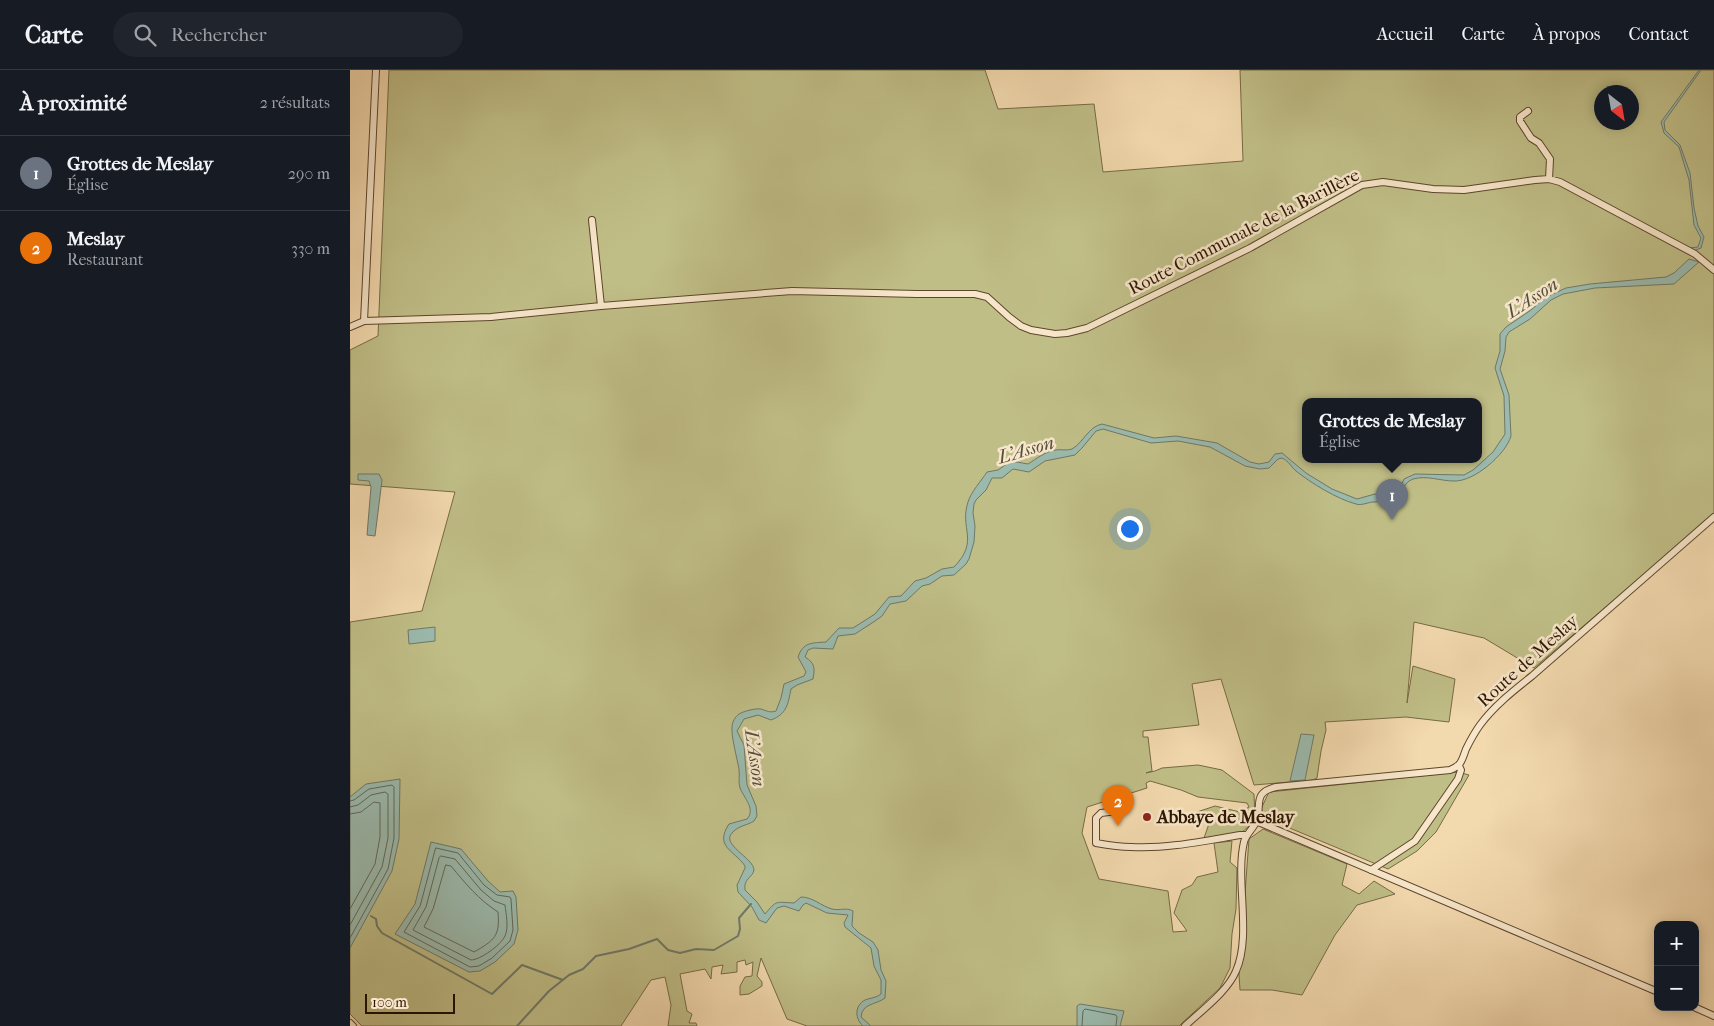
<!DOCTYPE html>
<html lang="fr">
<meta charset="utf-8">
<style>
:root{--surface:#171b24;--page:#20242c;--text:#f1f3f6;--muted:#9ea1a6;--line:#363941;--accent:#c59692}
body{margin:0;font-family:"IM FELL French Canon",serif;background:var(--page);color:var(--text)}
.controls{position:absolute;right:15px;bottom:15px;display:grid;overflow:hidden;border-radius:10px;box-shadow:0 2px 12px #0003}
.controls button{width:45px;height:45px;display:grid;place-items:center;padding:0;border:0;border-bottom:1px solid var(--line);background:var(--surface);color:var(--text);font:25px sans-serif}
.compass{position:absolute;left:1244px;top:15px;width:45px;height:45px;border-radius:50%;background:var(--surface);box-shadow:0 2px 12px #0003;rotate:149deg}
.scale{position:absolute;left:15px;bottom:12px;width:90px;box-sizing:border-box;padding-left:5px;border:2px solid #2d1501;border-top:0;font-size:14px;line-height:18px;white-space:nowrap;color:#2d1501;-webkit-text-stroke:4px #f7e6ca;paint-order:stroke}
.you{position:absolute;left:779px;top:458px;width:18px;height:18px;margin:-12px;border:4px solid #fff;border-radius:50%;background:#1a73e8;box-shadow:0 0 0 8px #1a73e833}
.badge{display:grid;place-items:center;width:32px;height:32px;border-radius:50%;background:var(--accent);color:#fff;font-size:16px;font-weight:700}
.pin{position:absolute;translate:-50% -41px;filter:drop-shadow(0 1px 2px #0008)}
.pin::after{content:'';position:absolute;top:26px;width:18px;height:15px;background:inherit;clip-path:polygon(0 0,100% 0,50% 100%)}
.popup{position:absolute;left:952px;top:328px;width:180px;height:65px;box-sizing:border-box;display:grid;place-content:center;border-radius:10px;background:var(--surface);filter:drop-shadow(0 1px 4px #0005);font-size:16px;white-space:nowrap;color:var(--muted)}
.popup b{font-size:19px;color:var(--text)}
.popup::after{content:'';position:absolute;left:50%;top:100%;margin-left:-10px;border:10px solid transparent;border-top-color:var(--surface)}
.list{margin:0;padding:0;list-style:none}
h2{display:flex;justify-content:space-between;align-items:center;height:65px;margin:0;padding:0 20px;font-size:21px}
h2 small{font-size:16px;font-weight:400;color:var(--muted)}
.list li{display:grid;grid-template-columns:32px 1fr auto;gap:15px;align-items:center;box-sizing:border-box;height:75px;padding:0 20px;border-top:1px solid var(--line)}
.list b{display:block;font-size:19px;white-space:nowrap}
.list p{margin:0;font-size:16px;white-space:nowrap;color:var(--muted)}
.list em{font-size:16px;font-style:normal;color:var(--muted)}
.icon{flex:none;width:28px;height:28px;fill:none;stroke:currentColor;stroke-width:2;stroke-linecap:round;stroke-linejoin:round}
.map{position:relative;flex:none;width:1364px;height:956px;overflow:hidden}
header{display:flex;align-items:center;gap:30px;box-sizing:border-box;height:70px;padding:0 25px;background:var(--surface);border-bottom:1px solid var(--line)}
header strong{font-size:24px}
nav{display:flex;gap:28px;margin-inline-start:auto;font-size:18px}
.search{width:350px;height:45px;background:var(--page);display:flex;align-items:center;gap:12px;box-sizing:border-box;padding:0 18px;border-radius:28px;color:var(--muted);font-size:19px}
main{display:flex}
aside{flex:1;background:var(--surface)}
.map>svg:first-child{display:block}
.green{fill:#c0be87;stroke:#766a44;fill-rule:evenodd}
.water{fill:#9bbaad;stroke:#6f7868}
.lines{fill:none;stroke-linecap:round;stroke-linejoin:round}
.shore{stroke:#646857;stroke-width:1}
.stream{stroke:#6f7868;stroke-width:2}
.street-casing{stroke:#5e462c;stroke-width:8}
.street{stroke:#f7e6ca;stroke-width:6}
.poi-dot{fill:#8f2418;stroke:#f7e6ca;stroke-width:2}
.labels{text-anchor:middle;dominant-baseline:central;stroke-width:5;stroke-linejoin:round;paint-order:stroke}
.street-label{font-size:18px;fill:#2d1501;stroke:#f7e6ca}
.poi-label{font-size:18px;font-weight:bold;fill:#2d1501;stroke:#f7e6ca;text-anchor:start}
.water-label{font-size:19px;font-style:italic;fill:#544f3d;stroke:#f7e6ca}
</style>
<header>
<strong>Carte</strong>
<div class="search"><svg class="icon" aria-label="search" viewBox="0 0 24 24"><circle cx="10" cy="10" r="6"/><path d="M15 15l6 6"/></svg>Rechercher</div>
<nav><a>Accueil</a><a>Carte</a><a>À propos</a><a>Contact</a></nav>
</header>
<main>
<aside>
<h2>À proximité<small>2 résultats</small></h2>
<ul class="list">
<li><span class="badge" style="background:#6b7280">1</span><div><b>Grottes de Meslay</b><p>Église</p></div><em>290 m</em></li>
<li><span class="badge" style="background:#e8710a">2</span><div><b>Meslay</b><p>Restaurant</p></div><em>330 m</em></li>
</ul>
</aside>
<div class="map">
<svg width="1364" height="956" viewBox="0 0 1364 956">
<rect width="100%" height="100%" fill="#f3d9ae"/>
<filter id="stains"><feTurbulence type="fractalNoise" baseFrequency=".004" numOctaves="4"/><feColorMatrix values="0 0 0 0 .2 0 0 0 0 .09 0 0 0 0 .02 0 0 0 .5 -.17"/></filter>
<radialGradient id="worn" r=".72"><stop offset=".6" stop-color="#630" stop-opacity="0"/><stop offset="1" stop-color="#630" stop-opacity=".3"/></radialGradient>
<!-- green -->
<path class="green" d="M39,0H635L648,39L744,34L753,102L893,91L890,0H1364V445L1184,598L1134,568L1064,552L1057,633L1063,596L1105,609L1099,652L1056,647L975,652L976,660L971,681L967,708L963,710L904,715L871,609L842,614L849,655L793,661V667H798L802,701L796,703L805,701L812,698L848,695L872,700L904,724L905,751L891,763L854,768L861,748L848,747L847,742L865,736L890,742L899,737L897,733L848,727L831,720L800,711L796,713L797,718L737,737L732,763L749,809L818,821L823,862L837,861L824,843L832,820L842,815L847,807L868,802L864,773L882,771L880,792L887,798L886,839L882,864L880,898L870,918L829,956H457L437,949L411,888L407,906L412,912V916L399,924L390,925V916L395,907L402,906L403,892L396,895L395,890L387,892V902L371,904L373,895L362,897L361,909L355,899L330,904L337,941L342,944L339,953H346L347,956H318L321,935L315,907L301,910L271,956H12L0,944V552L72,541L105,422L0,414V280L28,266ZM1252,22H1282V52H1252ZM956,331H1128V389H956Z
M1108,702L1119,705L1086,762L1067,781L1038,799L918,749L911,739L919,722Z
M913,759L997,794L992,815L1009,824L1024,811L1045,824L1007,835L985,865L952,925L922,920H890L889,904L899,769Z"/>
<!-- water -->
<path class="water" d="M1349,0H1351L1314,52L1315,60L1330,75L1340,103L1344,138L1348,156L1354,167L1351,178L1343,181L1339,178L1348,177L1351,168L1344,155L1339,110L1332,87L1329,77L1314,63L1311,52Z
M1339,189L1349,192L1324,214L1245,218L1213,224L1201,230L1180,249L1159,262L1156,267L1155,281L1150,299L1159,325L1161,366C1156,384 1124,412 1104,411C1090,411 1077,405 1063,409C1051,413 1053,429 1040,432C1034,433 1029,431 1024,432C1018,432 1012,436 1006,434C987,429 961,413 946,401C941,397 939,391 932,388L928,389L919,398L910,399L895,396L860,377L828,371L801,373L753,359L746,361L732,378L725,385L695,391L679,402L663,399L652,408H642L636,420L626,430L624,434L623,443L625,456L624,472L619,489L616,494L604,505L592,506L580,514L572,516L556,531L540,534L532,546L525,551L505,564L488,566L483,579L463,578L458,580L455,587C465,593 465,598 463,609L447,615L441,619C438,634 437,644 421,650L408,645L394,649L387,661L394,675L397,715L406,736L407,746L404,751C398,755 388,756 383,762C369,774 404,788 404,800C403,807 393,809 395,820L407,832L415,844C427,830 425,832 444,833L451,827C463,827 471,836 482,839C490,841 496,837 503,841L502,856L509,863L523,872L528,880L531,900L536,911L535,928C526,935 512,933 511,947L521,956H513C505,949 504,936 515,930C520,928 526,928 531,924V910L524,896L521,878L495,857L494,853L498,845L477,843L456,833L453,835L449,841L434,836L427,838L416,853L409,850L402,837L388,822L387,815L395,798V796C384,780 364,777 379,754L397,749C406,739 394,728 390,718C388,712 390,705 389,699C387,688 381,666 382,657C382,652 385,647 389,644C394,641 406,638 411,639C417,641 420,643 426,641L431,628L434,614L454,606L456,602L448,587C453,572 462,573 476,572L489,558H503L525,544L539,527L551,526L565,511L576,508L592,499L604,497C630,470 609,459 618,432C621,422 631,411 637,402L648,400L661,391L678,394C686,389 696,381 706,380C711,379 716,381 722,379C734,372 738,357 752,354L804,368L826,366L867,373L900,392L909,394L919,392L925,384L932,383L956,403L982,419L1007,429L1025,424L1036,428L1043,427L1048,422L1054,409L1065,404L1114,405L1123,400L1143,382L1155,364L1154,326L1145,298L1150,281V264L1156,257L1181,240L1196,227L1216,218L1240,214L1316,207L1324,203Z
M8,404H29L32,410L25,466L17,465L21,417L19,411L8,410Z
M85,557V571L59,574L58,560Z
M951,664L964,665L955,710L940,711Z
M50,709L49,769L42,801L0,878V727L16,714Z
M81,772L111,779L138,811L150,822L163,821L166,827L168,860L164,874L145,892L130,901L119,902L45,864L65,834Z
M730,934L774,941L770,956H727V936Z"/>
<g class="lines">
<!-- shore -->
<path class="shore" d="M0,731L4,730L19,719L42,715L44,717V768L38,799L0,868
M0,737L8,735L21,725L35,722L38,724V768L32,797L0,855
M0,744L11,742L24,732L30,733V767L25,794L0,839
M86,778L108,783L134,815L147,825L160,827L161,829L163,860L160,871L142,888L129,896L120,897L54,862L70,836Z
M91,786L105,789L131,820L144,831L155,835C156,844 159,857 155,866C151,875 130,890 121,890L63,860L76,837L89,788Z
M96,795L101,796C115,813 129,830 148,842C150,866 145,870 124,882L74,857L83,839Z
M732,956L733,941L735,939L766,945L767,947L766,956"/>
<!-- stream -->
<path class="stream" d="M21,846L26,849L27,856L32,863L142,924L172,895L213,910
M167,956L199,921L219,905L233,899L246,886L279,879L307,869L318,880L330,883L346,879L364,880L388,866L390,859L389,848L401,834"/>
<!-- street casing -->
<g class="street-casing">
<path id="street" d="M1178,41L1170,47V51L1181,68L1189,73L1200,89L1199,109
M242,150L251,236
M14,251L26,0
M0,257L14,251L141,247L251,236L442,221L567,224H625L637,227L659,247L671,256L681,260L705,264L717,263L737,258L900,178L1012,115L1033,112L1083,119L1114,120L1185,110L1199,109L1210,112L1345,184L1364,200
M774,740L751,743L746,748V773C757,775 769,777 781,777C817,779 854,771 890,765H897
M906,751L1308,922
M1021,800L1065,771L1108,709L1111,700L1109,696
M1344,937L1364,946
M0,953L3,956
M835,956C851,941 878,921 886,901C902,865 885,810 894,772C896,764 903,759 906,752C913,736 901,723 926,717L1100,700C1112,695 1112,690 1116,679C1120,671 1125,662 1130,655C1144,636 1163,621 1182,606L1364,447"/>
</g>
<!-- street -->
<use href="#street" class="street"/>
</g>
<!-- markers -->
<circle class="poi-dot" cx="797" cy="747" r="5"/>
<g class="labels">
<!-- street labels -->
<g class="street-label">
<text transform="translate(894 162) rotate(-27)">Route Communale de la Barillère</text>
<text transform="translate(1178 591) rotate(-42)">Route de Meslay</text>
</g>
<!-- poi labels -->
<g class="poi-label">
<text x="807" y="747">Abbaye de Meslay</text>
</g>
<!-- water labels -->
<g class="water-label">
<text transform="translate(1182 228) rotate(-33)">L'Asson</text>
<text transform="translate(676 380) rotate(-16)">L'Asson</text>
<text transform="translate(405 688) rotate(82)">L'Asson</text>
</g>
</g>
<rect width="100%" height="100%" filter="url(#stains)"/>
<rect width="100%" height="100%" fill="url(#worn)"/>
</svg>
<div class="controls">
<button>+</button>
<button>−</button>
</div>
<svg class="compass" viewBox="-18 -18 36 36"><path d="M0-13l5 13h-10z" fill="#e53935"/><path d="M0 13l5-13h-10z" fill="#9ea1a6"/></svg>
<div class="scale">100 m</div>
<div class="you"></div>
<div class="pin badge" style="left:1042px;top:450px;background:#6b7280">1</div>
<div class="popup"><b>Grottes de Meslay</b>Église</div>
<div class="pin badge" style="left:768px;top:756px;background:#e8710a">2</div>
</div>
</main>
